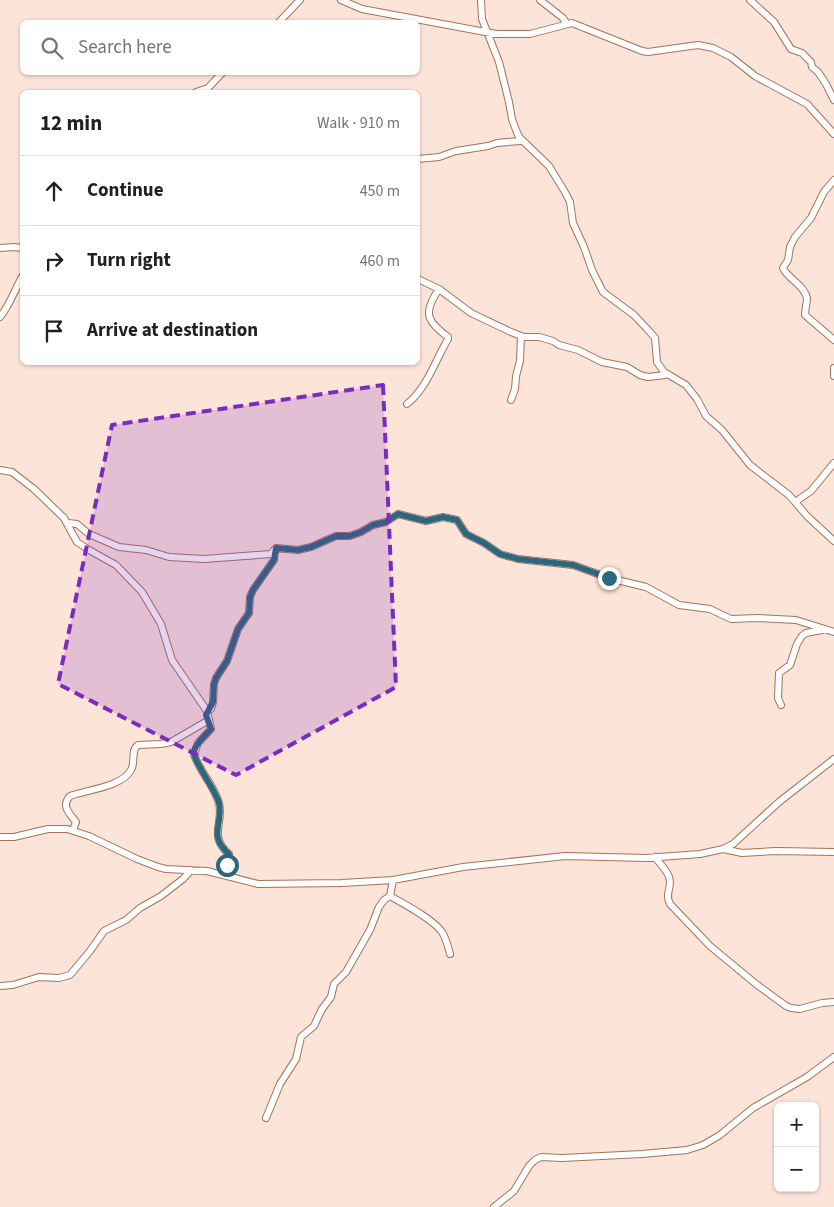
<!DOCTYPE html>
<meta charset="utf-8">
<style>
:root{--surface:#fff;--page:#f2f2f2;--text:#202124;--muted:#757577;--line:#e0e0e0}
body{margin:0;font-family:"Source Sans 3",sans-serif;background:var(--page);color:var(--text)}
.controls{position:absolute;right:15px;bottom:15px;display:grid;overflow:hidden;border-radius:8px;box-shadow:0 1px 4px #0004}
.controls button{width:45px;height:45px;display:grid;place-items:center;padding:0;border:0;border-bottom:1px solid var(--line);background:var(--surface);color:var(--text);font:25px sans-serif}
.stop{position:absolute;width:15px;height:15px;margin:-11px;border:4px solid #2b687f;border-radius:50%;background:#fff}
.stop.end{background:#2b687f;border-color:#fff;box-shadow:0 1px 5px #0008}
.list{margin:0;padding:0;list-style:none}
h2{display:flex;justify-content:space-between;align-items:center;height:65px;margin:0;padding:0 20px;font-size:21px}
h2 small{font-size:16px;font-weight:400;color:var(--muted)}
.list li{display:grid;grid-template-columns:32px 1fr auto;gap:15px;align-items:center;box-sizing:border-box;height:70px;padding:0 20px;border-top:1px solid var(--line)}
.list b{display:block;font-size:19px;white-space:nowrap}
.list em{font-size:16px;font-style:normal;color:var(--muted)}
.icon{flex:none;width:28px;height:28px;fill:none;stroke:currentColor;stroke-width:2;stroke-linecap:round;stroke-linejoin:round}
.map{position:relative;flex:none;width:834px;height:1207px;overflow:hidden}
.search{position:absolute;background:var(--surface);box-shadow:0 1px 4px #0004;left:20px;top:20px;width:400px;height:55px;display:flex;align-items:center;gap:12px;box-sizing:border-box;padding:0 18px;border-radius:8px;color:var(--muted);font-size:19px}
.panel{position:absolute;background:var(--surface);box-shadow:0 1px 4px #0004;left:20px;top:90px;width:400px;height:275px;border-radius:8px}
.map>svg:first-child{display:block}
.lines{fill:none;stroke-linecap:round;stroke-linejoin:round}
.minor-casing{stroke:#a77258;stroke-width:8}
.minor{stroke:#fff;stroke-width:6}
.route{stroke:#2b687f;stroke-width:6}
.marked{fill:#7b2cbf;fill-opacity:0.2;stroke:#7b2cbf;stroke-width:4;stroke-dasharray:10 6;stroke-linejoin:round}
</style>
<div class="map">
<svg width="834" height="1207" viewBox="0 0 834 1207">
<rect width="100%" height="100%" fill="#fde4d9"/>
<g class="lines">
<!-- minor casing -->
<g class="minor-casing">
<path id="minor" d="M341,0L362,9L496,34H530L572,23L642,51L648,52L698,45L713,48L731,57L755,76L807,104L834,134
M481,0L482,19L499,62L509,102L512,119L516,130L519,137L549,166L565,192L570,202L573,223L584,247L592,270L603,292L634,315L650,332L655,338L657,362L664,372L686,385L697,399L706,416L722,430L750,465L789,495L807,516L834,541
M540,0L563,18L567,24
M750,0L774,22L791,49L802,53L811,62L812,67L818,72L826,84L834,100
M279,22L300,0
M196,92L208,88L223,72
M418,159L439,157L456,151L488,146L497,143L520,141L519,137
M834,180L824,192L811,218L795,237L790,247L788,260L783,268C788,279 805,286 807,298C807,303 805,309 805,315L834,340
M0,248L14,247L22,248
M418,279L439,289L471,313L511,332L524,337H539L553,341L559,345L578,350L602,362L627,367L640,375L648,377L665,375L664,372
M0,317C10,305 14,291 22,277
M834,368V376
M511,400L515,389L516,376L520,361L521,336
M407,404C427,388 435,361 448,339V337C426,321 423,312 439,289
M0,470L12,472L34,489L64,518L77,542L89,550L116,565L142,592L161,624L172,660L207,711L211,729L198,743L194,754C199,771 214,785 219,803C224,823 208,836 229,854L224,875
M795,502L811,491L834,463
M68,523L77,524L89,534L119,547L146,550L169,557L204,559L271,554L276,548L298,550L311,547L336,536H350L361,532L373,525L386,522L398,514L426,521L443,517L457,520L466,534L484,543L500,554L518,559L573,565L609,578L646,587L679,605L710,609L731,619L758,618L796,620L834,632
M781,705L778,698L779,673L790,665L797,644L802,636L806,633L822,630
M207,711L211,709L213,702L214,684L216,678L227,661L238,629L249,613L250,597L253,590L274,560L275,549
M73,830L76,822C69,813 61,806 70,796C86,790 122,787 131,770C136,762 130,751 138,745L161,744L171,742L209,720
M0,837H14L48,829H67L89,836L137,859L158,867L166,869L207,871L258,884L342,883L393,880L463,867L565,856L646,858L700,854L723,849L733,844L779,802L834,759
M723,849L742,853L776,851L834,852
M655,857C659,863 667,870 669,877C673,887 664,893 670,904L710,946L756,984L786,1006L791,1008L800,1009L822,1003L834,1002
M390,896C404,904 433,919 442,932C446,938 448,946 450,954
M0,986L13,985L39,977L59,978L70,975L90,951L104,931L126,920L140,908L161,896L183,879L191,870
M266,1118L280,1084L296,1059L301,1037L314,1026L322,1009L331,997L334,984L346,972L370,930L379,907L384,900L390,896L393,880
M494,1207L514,1191L529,1166L535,1160L541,1157L562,1158L642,1154L687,1150L703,1145L720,1135L753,1108L807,1077L834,1057"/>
</g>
<!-- minor -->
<use href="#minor" class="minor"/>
</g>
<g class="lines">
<!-- route -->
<path class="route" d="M227,865L229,854C207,835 224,823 219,803C216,790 192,760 194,751C196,743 206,735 211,729L206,715L213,702L214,684L216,678L227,661L238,629L249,613L250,597L253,590L274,560L276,548L298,550L311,547L336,536H350L361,532L373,525L386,522L398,514L426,521L443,517L457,520L466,534L484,543L500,554L518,559L573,565L609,578"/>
</g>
<!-- marked area -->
<path class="marked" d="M383,385L396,687L236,775L58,684L112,425Z"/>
</svg>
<div class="controls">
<button>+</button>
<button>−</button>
</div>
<div class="stop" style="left:227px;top:865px"></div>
<div class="stop end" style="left:609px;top:578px"></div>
<div class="search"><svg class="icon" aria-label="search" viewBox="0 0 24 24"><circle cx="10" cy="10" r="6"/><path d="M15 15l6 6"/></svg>Search here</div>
<section class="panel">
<h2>12 min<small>Walk · 910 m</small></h2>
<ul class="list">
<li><svg class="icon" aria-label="ahead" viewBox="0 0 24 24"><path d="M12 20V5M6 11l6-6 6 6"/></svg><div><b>Continue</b></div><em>450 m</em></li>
<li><svg class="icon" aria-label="right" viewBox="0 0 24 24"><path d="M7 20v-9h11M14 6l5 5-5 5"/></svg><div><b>Turn right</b></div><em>460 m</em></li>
<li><svg class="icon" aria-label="arrive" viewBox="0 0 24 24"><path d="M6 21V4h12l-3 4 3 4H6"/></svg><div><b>Arrive at destination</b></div></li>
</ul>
</section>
</div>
